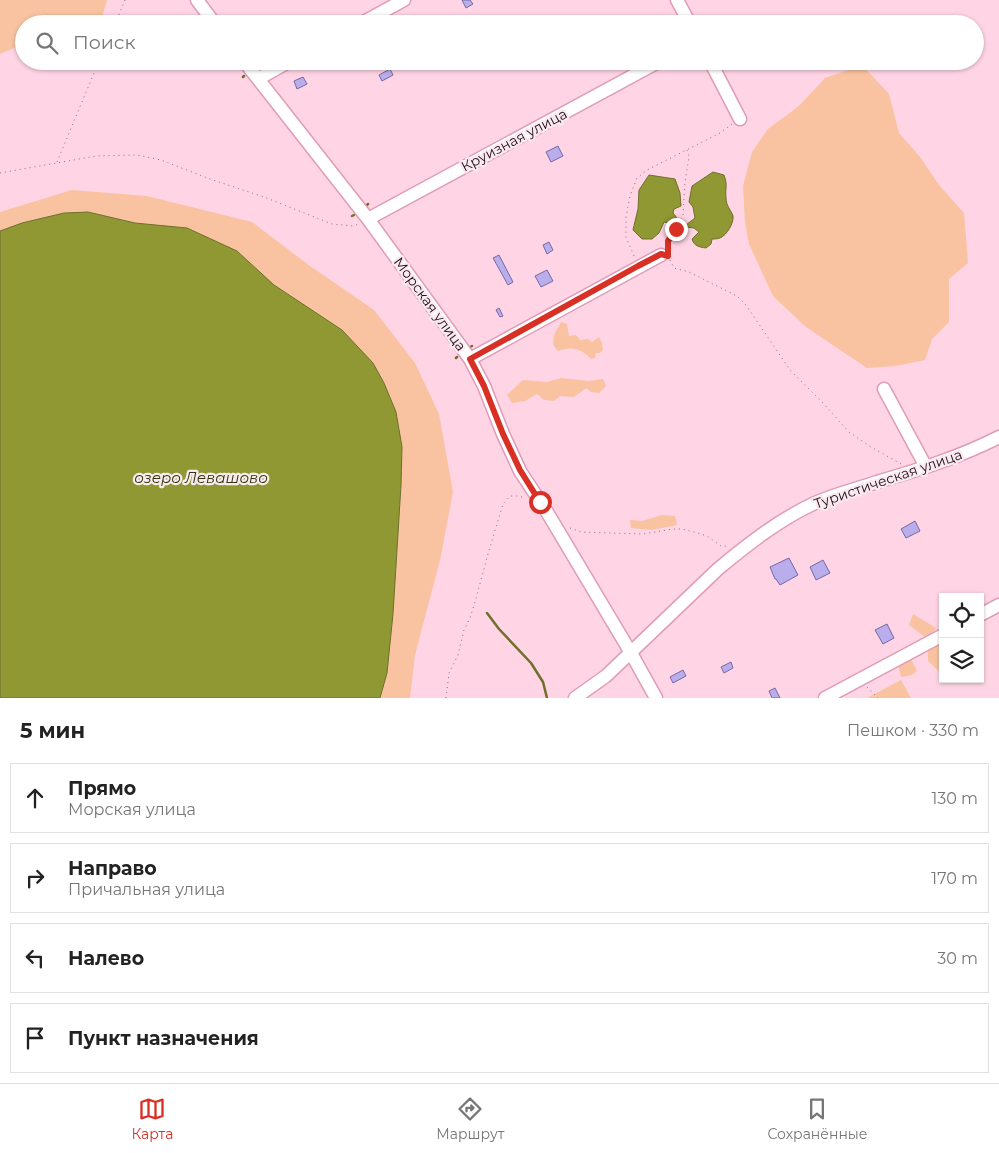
<!DOCTYPE html>
<html lang="ru">
<meta charset="utf-8">
<style>
:root{--surface:#fff;--page:#f6f6f6;--text:#222;--muted:#767676;--line:#e0e0e0;--accent:#d93025}
body{margin:0;font-family:Montserrat,sans-serif;background:var(--page);color:var(--text)}
.controls{position:absolute;right:15px;bottom:15px;display:grid;overflow:hidden;border-radius:0px;box-shadow:0 1px 4px #0004}
.controls button{width:45px;height:45px;display:grid;place-items:center;padding:0;border:0;border-bottom:1px solid var(--line);background:var(--surface);color:var(--text);font:25px sans-serif}
.stop{position:absolute;width:15px;height:15px;margin:-11px;border:4px solid #d93025;border-radius:50%;background:#fff}
.stop.end{background:#d93025;border-color:#fff;box-shadow:0 1px 5px #0008}
.list{margin:0;padding:0;list-style:none}
h2{display:flex;justify-content:space-between;align-items:center;height:65px;margin:0;padding:0 20px;font-size:21px}
h2 small{font-size:16px;font-weight:400;color:var(--muted)}
.list li{display:grid;grid-template-columns:32px 1fr auto;gap:15px;align-items:center;box-sizing:border-box;height:70px;margin:0 10px 10px;padding:0 10px;border:1px solid var(--line);border-radius:0px}
.list b{display:block;font-size:19px;white-space:nowrap}
.list p{margin:0;font-size:16px;white-space:nowrap;color:var(--muted)}
.list em{font-size:16px;font-style:normal;color:var(--muted)}
.icon{flex:none;width:28px;height:28px;fill:none;stroke:currentColor;stroke-width:2;stroke-linecap:round;stroke-linejoin:round}
.map{position:relative;flex:none;width:999px;height:698px;overflow:hidden}
.search{position:absolute;background:var(--surface);box-shadow:0 1px 4px #0004;left:15px;right:15px;top:15px;height:55px;display:flex;align-items:center;gap:12px;box-sizing:border-box;padding:0 18px;border-radius:28px;color:var(--muted);font-size:19px}
.sheet{height:385px;background:var(--surface)}
nav{display:flex;justify-content:space-around;align-items:center;box-sizing:border-box;height:70px;border-top:1px solid var(--line);background:var(--surface);font-size:14px;color:var(--muted)}
nav a{display:grid;justify-items:center;gap:2px}
nav .on{color:var(--accent)}
.map>svg:first-child{display:block}
.green{fill:#f9c3a1}
.water{fill:#909833;stroke:#706f2b}
.lines{fill:none;stroke-linecap:round;stroke-linejoin:round}
.stream{stroke:#706f2b;stroke-width:2.5}
.building{fill:#b9adeb;stroke:#7669a3}
.minor-casing{stroke:#e09cb7;stroke-width:15}
.path{stroke:#8d6c7a;stroke-width:1;stroke-dasharray:1 4;stroke-linecap:butt}
.minor{stroke:#fff;stroke-width:12}
.route{stroke:#d93025;stroke-width:6}
.labels{text-anchor:middle;dominant-baseline:central;stroke-width:4.5;stroke-linejoin:round;paint-order:stroke}
.street-label{font-size:14px;fill:#260e19;stroke:#f9eaef}
.water-label{font-size:15px;font-style:italic;fill:#33360c;stroke:#f9eaef}
</style>
<div class="map">
<svg width="999" height="698" viewBox="0 0 999 698">
<rect width="100%" height="100%" fill="#ffd4e4"/>
<!-- green -->
<path class="green" d="M0,0H107L100,24H24V44L0,54Z
M862,65L889,94L899,133L920,157L939,185L964,213L968,263L949,279V322L932,339L925,360L896,366L867,368L806,327L773,296L749,244L745,222L743,186L752,152L768,129L799,106L825,78Z
M72,190L147,196L252,222L310,266L374,310L415,363L439,414L453,492L440,560L415,655L410,698H380L387,673L401,485L384,383L372,363L342,330L274,285L237,251L135,223L88,212L64,213L22,223L0,231V212Z
M561,322L567,324L569,336L576,335L580,340L588,339L592,342L599,337L602,343L603,350L600,353H596L595,358L591,359C581,348 571,346 558,351L553,345L554,335Z
M561,378L589,381L603,379L606,386L599,393L591,392L586,388L574,397L560,396L554,401L544,400L537,394L525,401L512,403L507,395L523,380L547,382Z
M662,515L675,516L677,525L652,530L631,528L630,520L642,521Z
M913,614L936,628L932,634L926,638L909,625Z
M943,642V670L940,672L928,661V649Z
M911,659L917,671L912,675L901,677L898,665Z
M901,680L911,698H867Z"/>
<!-- water -->
<path class="water" d="M713,172L724,175C728,186 725,187 726,198C726,206 731,210 733,216C734,223 727,235 720,238C717,239 714,239 712,239L711,244L706,248C699,247 694,246 692,239L699,232L694,228L686,227V225L695,218L693,207L689,202L692,186Z
M649,175L675,179L680,193L681,206L674,209L673,213L677,218L676,224L664,222L659,233L652,239H642L633,230L638,209L639,190Z
M88,212L135,223L187,228L237,251L274,285L342,330L373,363L384,383L396,412L402,447L401,485L393,614L387,673L380,698H0V231L22,223L64,213Z"/>
<g class="lines">
<!-- stream -->
<path class="stream" d="M257,66L259,65
M243,77L244,76
M367,205L368,204
M352,216L354,215
M470,347L472,346
M456,358L457,357
M487,613L499,629L531,663L543,682L547,698"/>
</g>
<!-- building -->
<path class="building" d="M462,0H470L473,4L466,8Z
M390,69L393,75L382,81L379,75Z
M303,77L307,84L297,89L294,81Z
M558,146L563,156L551,162L546,152Z
M549,242L553,250L547,254L543,245Z
M499,255L513,282L508,285L493,258Z
M547,270L553,281L541,287L535,276Z
M499,308L503,316L500,317L496,310Z
M915,521L920,531L906,538L901,529Z
M789,558L798,575L780,585L776,579H775L770,567Z
M823,560L830,573L816,580L810,567Z
M887,624L894,638L883,644L875,630Z
M731,662L733,668L724,673L721,667Z
M683,670L686,676L673,683L670,677Z
M775,688L780,698H772L769,691Z"/>
<g class="lines">
<!-- minor casing -->
<g class="minor-casing">
<path id="minor" d="M197,0L215,24
M677,0L690,24
M360,24L404,0
M244,61L368,219L470,359L484,386L503,434L520,471L547,512L631,653L656,698
M710,61L740,119
M258,79L290,61
M368,219L660,61
M470,359L661,255
M884,389L926,467
M980,615L999,605
M575,698L606,676L718,569C748,544 780,519 815,503C835,494 857,489 877,482C918,470 960,457 999,437
M825,698L943,635"/>
</g>
<!-- path -->
<path class="path" d="M115,24L125,0
M57,162L99,61
M0,173L96,156L137,155L161,160L210,179L264,197L332,224L354,226L358,224
M668,246V241L676,229L683,215L685,182L689,157L687,150
M634,256L626,237V217L630,196L637,178L647,170L720,133L732,124
M670,260L674,268L689,272L737,296L746,305L790,370L823,403L849,432L871,447L901,464
M570,528L581,532L643,534L673,529H682L694,532L707,536L721,546H728
M867,687L878,698
M446,698L449,673L458,655L464,630L470,618L475,602L488,554L503,504L510,496H518L525,498"/>
<!-- minor -->
<use href="#minor" class="minor"/>
</g>
<g class="lines">
<!-- route -->
<path class="route" d="M540,502L520,470L503,434L484,386L470,359L638,266L661,254L668,256V241L676,229"/>
</g>
<g class="labels">
<!-- street labels -->
<g class="street-label">
<text transform="translate(514 140) rotate(-28)">Круизная улица</text>
<text transform="translate(430 304) rotate(54)">Морская улица</text>
<text transform="translate(888 479) rotate(-19)">Туристическая улица</text>
</g>
<!-- water labels -->
<g class="water-label">
<text x="201" y="477">озеро Левашово</text>
</g>
</g>
</svg>
<div class="controls">
<button><svg class="icon" aria-label="locate" viewBox="0 0 24 24"><circle cx="12" cy="12" r="6"/><path d="M12 2v4M12 18v4M2 12h4M18 12h4"/></svg></button>
<button><svg class="icon" aria-label="layers" viewBox="0 0 24 24"><path d="M12 4l9 5-9 5-9-5zM3 14l9 5 9-5"/></svg></button>
</div>
<div class="stop" style="left:540px;top:502px"></div>
<div class="stop end" style="left:676px;top:229px"></div>
<div class="search"><svg class="icon" aria-label="search" viewBox="0 0 24 24"><circle cx="10" cy="10" r="6"/><path d="M15 15l6 6"/></svg>Поиск</div>
</div>
<section class="sheet">
<h2>5 мин<small>Пешком · 330 m</small></h2>
<ul class="list">
<li><svg class="icon" aria-label="ahead" viewBox="0 0 24 24"><path d="M12 20V5M6 11l6-6 6 6"/></svg><div><b>Прямо</b><p>Морская улица</p></div><em>130 m</em></li>
<li><svg class="icon" aria-label="right" viewBox="0 0 24 24"><path d="M7 20v-9h11M14 6l5 5-5 5"/></svg><div><b>Направо</b><p>Причальная улица</p></div><em>170 m</em></li>
<li><svg class="icon" aria-label="left" viewBox="0 0 24 24"><path d="M17 20v-9H6M10 6l-5 5 5 5"/></svg><div><b>Налево</b></div><em>30 m</em></li>
<li><svg class="icon" aria-label="arrive" viewBox="0 0 24 24"><path d="M6 21V4h12l-3 4 3 4H6"/></svg><div><b>Пункт назначения</b></div></li>
</ul>
</section>
<nav>
<a class="on"><svg class="icon" aria-label="map" viewBox="0 0 24 24"><path d="M3 6l6-2 6 2 6-2v14l-6 2-6-2-6 2zM9 4v14M15 6v14"/></svg>Карта</a>
<a><svg class="icon" aria-label="directions" viewBox="0 0 24 24"><path d="M12 3l9 9-9 9-9-9zM9 14v-3h6M13 9l2 2-2 2"/></svg>Маршрут</a>
<a><svg class="icon" aria-label="saved" viewBox="0 0 24 24"><path d="M7 4h10v16l-5-4-5 4z"/></svg>Сохранённые</a>
</nav>
